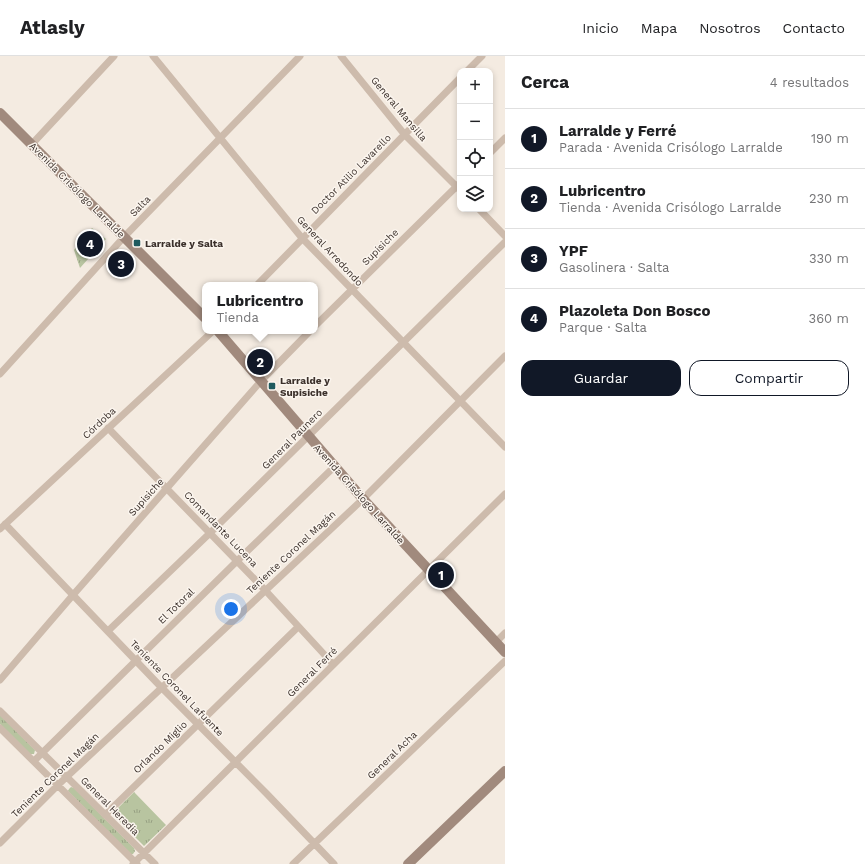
<!DOCTYPE html>
<html lang="es">
<meta charset="utf-8">
<style>
:root{--surface:#fff;--page:#f6f6f6;--text:#202124;--muted:#757577;--line:#e0e0e0;--accent:#111827}
body{margin:0;font-family:"Work Sans",sans-serif;background:var(--page);color:var(--text)}
.controls{position:absolute;right:12px;top:12px;display:grid;overflow:hidden;border-radius:8px;box-shadow:0 2px 6px #0003}
.controls button{width:36px;height:36px;display:grid;place-items:center;padding:0;border:0;border-bottom:1px solid var(--line);background:var(--surface);color:var(--text);font:20px sans-serif}
.you{position:absolute;left:231px;top:553px;width:14px;height:14px;margin:-10px;border:3px solid #fff;border-radius:50%;background:#1a73e8;box-shadow:0 0 0 6px #1a73e833}
.badge{display:grid;place-items:center;width:26px;height:26px;border-radius:50%;background:var(--accent);color:#fff;font-size:13px;font-weight:700}
.pin{position:absolute;translate:-50% -50%;border:2px solid #fff;box-shadow:0 1px 4px #0006}
.popup{position:absolute;left:202px;top:226px;width:116px;height:52px;box-sizing:border-box;display:grid;place-content:center;border-radius:8px;background:var(--surface);filter:drop-shadow(0 1px 3px #0005);font-size:13px;white-space:nowrap;color:var(--muted)}
.popup b{font-size:15px;color:var(--text)}
.popup::after{content:'';position:absolute;left:50%;top:100%;margin-left:-8px;border:8px solid transparent;border-top-color:var(--surface)}
.list{margin:0;padding:0;list-style:none}
h2{display:flex;justify-content:space-between;align-items:center;height:52px;margin:0;padding:0 16px;font-size:17px}
h2 small{font-size:13px;font-weight:400;color:var(--muted)}
.list li{display:grid;grid-template-columns:26px 1fr auto;gap:12px;align-items:center;box-sizing:border-box;height:60px;padding:0 16px;border-top:1px solid var(--line)}
.list b{display:block;font-size:15px;white-space:nowrap}
.list p{margin:0;font-size:13px;white-space:nowrap;color:var(--muted)}
.list em{font-size:13px;font-style:normal;color:var(--muted)}
.actions{display:flex;gap:8px;padding:12px 16px}
.actions a{flex:1;padding:9px 0;border:1px solid var(--accent);border-radius:12px;text-align:center;font-size:14px;color:var(--accent)}
.actions .main{background:var(--accent);color:#fff}
.icon{flex:none;width:22px;height:22px;fill:none;stroke:currentColor;stroke-width:2;stroke-linecap:round;stroke-linejoin:round}
.map{position:relative;flex:none;width:505px;height:808px;overflow:hidden}
header{display:flex;align-items:center;gap:24px;box-sizing:border-box;height:56px;padding:0 20px;background:var(--surface);border-bottom:1px solid var(--line)}
header strong{font-size:19px}
nav{display:flex;gap:22px;margin-inline-start:auto;font-size:14px}
main{display:flex}
aside{flex:1;background:var(--surface)}
.map>svg:first-child{display:block}
.grass{fill:url(#grass-tufts)}
.lines{fill:none;stroke-linecap:round;stroke-linejoin:round}
.minor{stroke:#cdbbac;stroke-width:7}
.secondary{stroke:#a18a7d;stroke-width:10}
.poi-dot{fill:#1f5a5e;stroke:#fbf5ee;stroke-width:1.5}
.labels{text-anchor:middle;dominant-baseline:central;stroke-width:3;stroke-linejoin:round;paint-order:stroke}
.street-label{font-size:10px;fill:#3b302b;stroke:#fbf5ee}
.poi-label{font-size:10px;font-weight:bold;fill:#3b302b;stroke:#fbf5ee;text-anchor:start}
</style>
<header>
<strong>Atlasly</strong>
<nav><a>Inicio</a><a>Mapa</a><a>Nosotros</a><a>Contacto</a></nav>
</header>
<main>
<div class="map">
<svg width="505" height="808" viewBox="0 0 505 808">
<defs>
<pattern id="grass-tufts" width="24" height="20" patternUnits="userSpaceOnUse"><rect width="24" height="20" fill="#b8c4a0"/><path d="M3 7l-1-3M5 7V3M7 7l1-3M15 17l-1-3M17 17v-4M19 17l1-3" fill="none" stroke="#97a083"/></pattern>
</defs>
<rect width="100%" height="100%" fill="#f4ebe1"/>
<!-- grass -->
<path class="grass" d="M92,172L106,183L80,212L74,194Z
M0,659L35,694L34,698H29L0,668Z
M71,731L74,732L134,792L135,795L133,798H130L68,735L69,733Z
M134,736L166,769L144,790L112,758Z"/>
<g class="lines">
<!-- minor -->
<path class="minor" d="M153,0L302,182L505,391
M341,0L405,79L460,134
M467,15L482,0
M32,88L114,0
M490,97L505,82
M479,153L505,180
M257,229L460,22
M315,270L460,127
M0,318L124,181L300,0
M108,372L265,534L333,608
M5,468L161,631L267,738L334,808
M0,473L213,275
M108,575L210,477L505,186
M496,586L505,577
M0,624L73,539L261,325L310,275
M0,655L155,808
M0,672L137,808
M34,705L237,505L334,411
M105,759L298,571
M0,787L58,729L363,443L505,300
M133,808L505,438
M293,808L505,605"/>
<!-- secondary -->
<path class="secondary" d="M0,57L205,262
M218,275L363,443L505,596
M408,808L505,715"/>
</g>
<!-- markers -->
<g class="poi-dot">
<rect x="133" y="183" width="8" height="8" rx="2"/>
<rect x="268" y="326" width="8" height="8" rx="2"/>
</g>
<g class="labels">
<!-- street labels -->
<g class="street-label">
<text transform="translate(399 53) rotate(50)">General Mansilla</text>
<text transform="translate(351 118) rotate(-45)">Doctor Atilio Lavarello</text>
<text transform="translate(77 134) rotate(45)">Avenida Crisólogo Larralde</text>
<text transform="translate(140 150) rotate(-46)">Salta</text>
<text transform="translate(380 191) rotate(-45)">Supisiche</text>
<text transform="translate(330 195) rotate(47)">General Arredondo</text>
<text transform="translate(99 367) rotate(-43)">Córdoba</text>
<text transform="translate(292 383) rotate(-45)">General Paunero</text>
<text transform="translate(359 438) rotate(48)">Avenida Crisólogo Larralde</text>
<text transform="translate(146 441) rotate(-48)">Supisiche</text>
<text transform="translate(221 473) rotate(46)">Comandante Lucena</text>
<text transform="translate(291 496) rotate(-43)">Teniente Coronel Magán</text>
<text transform="translate(176 550) rotate(-44)">El Totoral</text>
<text transform="translate(312 616) rotate(-45)">General Ferré</text>
<text transform="translate(177 632) rotate(46)">Teniente Coronel Lafuente</text>
<text transform="translate(160 691) rotate(-44)">Orlando Miglio</text>
<text transform="translate(392 699) rotate(-44)">General Acha</text>
<text transform="translate(55 719) rotate(-44)">Teniente Coronel Magán</text>
<text transform="translate(110 750) rotate(45)">General Heredia</text>
</g>
<!-- poi labels -->
<g class="poi-label">
<text x="145" y="187">Larralde y Salta</text>
<text x="280" y="324">Larralde y<tspan x="280" dy="12">Supisiche</tspan></text>
</g>
</g>
</svg>
<div class="controls">
<button>+</button>
<button>−</button>
<button><svg class="icon" aria-label="locate" viewBox="0 0 24 24"><circle cx="12" cy="12" r="6"/><path d="M12 2v4M12 18v4M2 12h4M18 12h4"/></svg></button>
<button><svg class="icon" aria-label="layers" viewBox="0 0 24 24"><path d="M12 4l9 5-9 5-9-5zM3 14l9 5 9-5"/></svg></button>
</div>
<div class="you"></div>
<div class="pin badge" style="left:441px;top:519px">1</div>
<div class="pin badge" style="left:260px;top:306px">2</div>
<div class="popup"><b>Lubricentro</b>Tienda</div>
<div class="pin badge" style="left:121px;top:208px">3</div>
<div class="pin badge" style="left:90px;top:188px">4</div>
</div>
<aside>
<h2>Cerca<small>4 resultados</small></h2>
<ul class="list">
<li><span class="badge">1</span><div><b>Larralde y Ferré</b><p>Parada · Avenida Crisólogo Larralde</p></div><em>190 m</em></li>
<li><span class="badge">2</span><div><b>Lubricentro</b><p>Tienda · Avenida Crisólogo Larralde</p></div><em>230 m</em></li>
<li><span class="badge">3</span><div><b>YPF</b><p>Gasolinera · Salta</p></div><em>330 m</em></li>
<li><span class="badge">4</span><div><b>Plazoleta Don Bosco</b><p>Parque · Salta</p></div><em>360 m</em></li>
</ul>
<div class="actions"><a class="main">Guardar</a><a>Compartir</a></div>
</aside>
</main>
